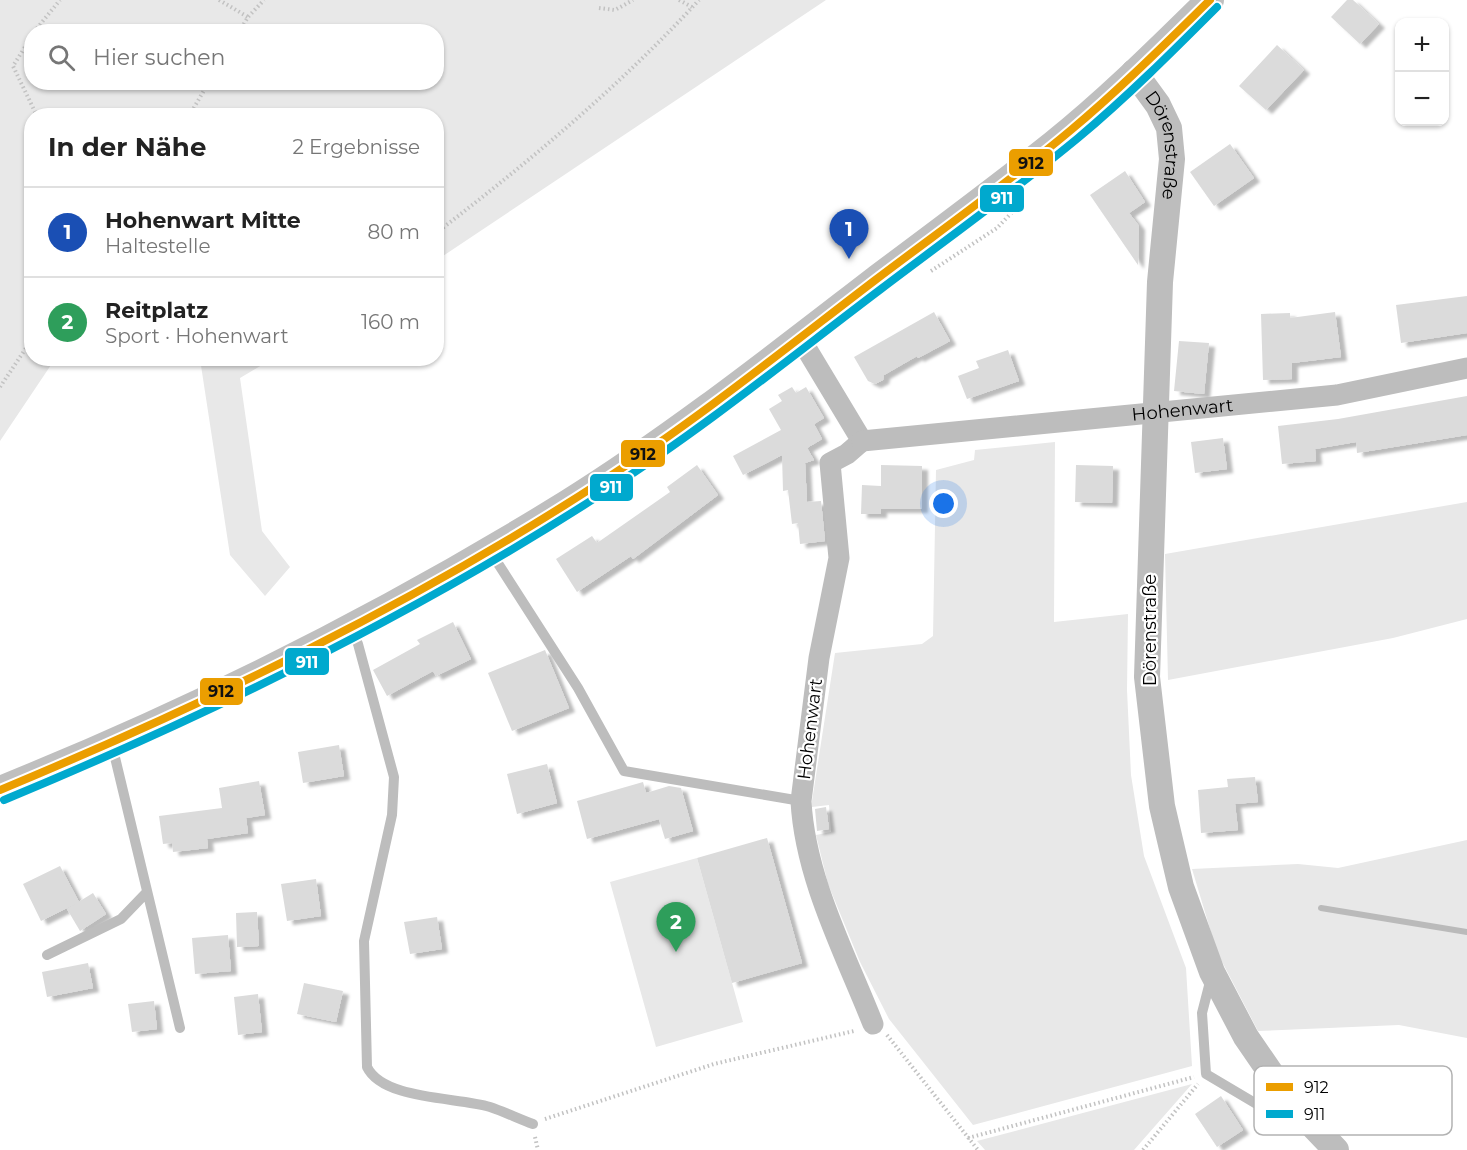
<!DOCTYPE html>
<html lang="de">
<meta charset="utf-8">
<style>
:root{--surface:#fff;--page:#f6f6f6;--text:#222;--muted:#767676;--line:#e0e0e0;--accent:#1a73e8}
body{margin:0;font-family:Montserrat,sans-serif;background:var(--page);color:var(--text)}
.controls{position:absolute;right:18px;top:18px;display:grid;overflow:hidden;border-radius:12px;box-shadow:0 2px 4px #0004}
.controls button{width:54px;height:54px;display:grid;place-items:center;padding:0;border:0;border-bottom:2px solid var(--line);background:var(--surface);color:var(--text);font:30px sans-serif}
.you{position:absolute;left:944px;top:504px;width:21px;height:21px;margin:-15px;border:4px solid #fff;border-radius:50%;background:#1a73e8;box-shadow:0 0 0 9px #1a73e833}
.badge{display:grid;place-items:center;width:39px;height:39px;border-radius:50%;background:var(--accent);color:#fff;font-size:20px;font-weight:700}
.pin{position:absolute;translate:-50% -50px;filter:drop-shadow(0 2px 3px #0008)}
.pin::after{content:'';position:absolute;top:32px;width:21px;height:18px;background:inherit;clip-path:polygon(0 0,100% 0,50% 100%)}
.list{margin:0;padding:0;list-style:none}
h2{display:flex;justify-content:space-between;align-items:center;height:78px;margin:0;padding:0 24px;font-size:26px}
h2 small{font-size:20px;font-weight:400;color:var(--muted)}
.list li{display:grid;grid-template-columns:39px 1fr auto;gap:18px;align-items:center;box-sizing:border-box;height:90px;padding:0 24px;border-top:2px solid var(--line)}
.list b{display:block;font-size:22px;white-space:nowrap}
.list p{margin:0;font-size:20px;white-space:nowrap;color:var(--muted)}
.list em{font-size:20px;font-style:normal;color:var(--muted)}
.icon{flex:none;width:33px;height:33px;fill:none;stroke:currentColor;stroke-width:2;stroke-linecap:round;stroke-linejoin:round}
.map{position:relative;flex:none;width:1467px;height:1150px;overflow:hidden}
.search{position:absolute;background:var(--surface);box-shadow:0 2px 4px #0004;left:24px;top:24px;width:420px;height:66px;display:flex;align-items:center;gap:15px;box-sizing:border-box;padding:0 21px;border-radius:24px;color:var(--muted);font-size:22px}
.panel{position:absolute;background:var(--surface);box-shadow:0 2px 4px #0004;left:24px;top:108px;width:420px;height:258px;border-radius:24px}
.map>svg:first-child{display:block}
.green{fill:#e8e8e8;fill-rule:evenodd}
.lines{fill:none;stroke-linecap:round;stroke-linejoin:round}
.stream{stroke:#bababa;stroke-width:6}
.building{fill:#dbdbdb;filter:url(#shadow)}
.path{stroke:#c2c2c2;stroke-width:4;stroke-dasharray:1.5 3;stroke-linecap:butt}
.service{stroke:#bdbdbd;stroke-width:10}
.minor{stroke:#bdbdbd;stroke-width:21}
.tertiary{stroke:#bdbdbd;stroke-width:26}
.secondary{stroke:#bfbfbf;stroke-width:28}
.bus-1-casing{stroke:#fff;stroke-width:12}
.bus-2-casing{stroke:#fff;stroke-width:12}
.bus-1{stroke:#eb9e00;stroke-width:8}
.bus-2{stroke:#00a9ce;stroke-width:8}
.labels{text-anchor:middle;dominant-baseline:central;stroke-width:4.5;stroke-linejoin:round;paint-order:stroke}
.street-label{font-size:18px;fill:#000;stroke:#fff}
.key{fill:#fff;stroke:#b2b2b2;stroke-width:1.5}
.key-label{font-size:16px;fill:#000}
.line-badge{stroke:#fff;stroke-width:2}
.badge-label{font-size:16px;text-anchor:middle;font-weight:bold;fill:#fff}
.pale-badge-label{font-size:16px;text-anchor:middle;font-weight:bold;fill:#111}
</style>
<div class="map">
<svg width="1467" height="1150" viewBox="0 0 1467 1150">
<defs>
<filter id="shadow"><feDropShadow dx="6" dy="4" stdDeviation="1.5" flood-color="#0004"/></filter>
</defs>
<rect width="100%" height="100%" fill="#fff"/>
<!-- green -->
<path class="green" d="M0,0H826L437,260L436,116H32V358L55,359L0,441ZM32,32H436V82H32Z
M200,359H272L240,378L262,531L290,567L265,596L230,555Z
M1055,442L1054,622L1128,614L1127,690L1131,775L1144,856L1186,968L1192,1066L973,1125L889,1019L860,962L828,884L816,835L831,832L829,805L812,807V801L835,653L922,644L933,636L936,470L974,460L975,450Z
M1467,502V619L1393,638L1168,680L1165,554Z
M1467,840V1038L1399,1025L1258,1031L1217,952L1192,869L1298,864L1338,868Z
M697,858L743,1022L656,1047L610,882Z
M1192,1084L1134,1150H985L977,1141Z"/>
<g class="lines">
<!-- stream -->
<path class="stream" d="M1321,908L1467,932"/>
</g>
<!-- building -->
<path class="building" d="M1347,0H1353L1379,24L1360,44L1331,17Z
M1277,45L1304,70L1266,110L1239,86Z
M1230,144L1254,178L1214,206L1190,172Z
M1125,171L1145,202L1129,213L1139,226L1138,265L1090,195Z
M1467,296V333L1401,343L1396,305Z
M934,312L950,341L918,358L917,356L884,375L883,380L875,384L868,381L854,357Z
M1335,312L1341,357L1292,363V379L1263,380L1261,314L1290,313V318Z
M1179,341L1209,343L1204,394L1174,391Z
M1008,350L1019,381L967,399L958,376L979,368L976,361Z
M792,387L796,393L806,387L824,418L814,424L822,439L807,448L814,460L805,463L807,502L821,501L825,541L800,544L798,523L792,524L788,490L783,491L782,455L743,475L733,456L781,430L769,409L782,401L778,395Z
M1467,396V435L1357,453L1356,442L1315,449L1316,461L1282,464L1278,426L1338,419Z
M1223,438L1227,469L1195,473L1191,442Z
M697,465L718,495L633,559L631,556L577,592L556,559L592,536L597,543L670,492L667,487Z
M881,465L922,466V509H881V514H861L862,485L881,486Z
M1076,465L1113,466L1112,503L1075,502Z
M453,622L471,659L436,676L433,671L387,696L373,670L420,644L417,640Z
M545,650L569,708L512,731L488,673Z
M339,745L344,776L303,783L298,752Z
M547,764L557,803L517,814L507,774Z
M1255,777L1258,802L1235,804L1238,830L1201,833L1198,790L1228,787L1227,779Z
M259,781L265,815L246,818L248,833L207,839L208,848L173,852L172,843L163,844L159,816L222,808L219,788Z
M643,782L646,793L669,786L681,788L693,831L665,839L659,819L587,839L577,801Z
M826,807L829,829L817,831L815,809Z
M767,838L802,963L732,983L697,858Z
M60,866L79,902L41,921L23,884Z
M316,879L321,916L287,921L281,884Z
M93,893L106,914L80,931L67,909Z
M257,912L259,946L237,947L236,913Z
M437,917L442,949L410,954L404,922Z
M228,935L231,971L195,974L192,938Z
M88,963L93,988L47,997L42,972Z
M304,983L343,991L336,1022L297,1014Z
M258,994L262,1032L238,1035L234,997Z
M154,1001L157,1029L132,1032L128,1004Z
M1221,1096L1243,1130L1217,1147L1195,1114Z"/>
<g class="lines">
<!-- path -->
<path class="path" d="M219,0L248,17
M679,0L692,7
M599,8L615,10L633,0
M34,32L60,0
M239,32L248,17L264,0
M32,36L13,66L37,116
M189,116L209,82
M436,233C529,162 620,86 699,0
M931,271L997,228L1018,206
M0,387L32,339
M887,1035L978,1150
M545,1119L714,1064L854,1031
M535,1137L538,1150
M968,1138L1194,1077
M1143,1150L1198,1084"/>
<!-- service -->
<path class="service" d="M488,552L499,565L578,688L624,771L801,801
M350,628L358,644L394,777L392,815L364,941L367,1067C383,1100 457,1097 490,1107C505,1112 519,1119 533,1124
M112,745L180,1028
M47,955L121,919L147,892
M1211,978L1202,1013L1206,1074L1265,1109L1290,1104"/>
<!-- minor -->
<g class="minor">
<path d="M800,338L862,441L847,454L830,463L839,558L819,658L801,801C805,878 845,953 873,1024"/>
<path id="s1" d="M862,441L1337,395L1467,368"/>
</g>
<!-- tertiary -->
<path class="tertiary" id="s2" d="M1134,72L1158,105L1169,128L1172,159L1160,282L1147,677L1162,806L1181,887L1212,972L1246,1037L1292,1104L1336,1150"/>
<!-- secondary -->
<path class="secondary" d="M0,790C196,711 387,615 567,504C674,437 774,358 874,281C934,236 995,191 1054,144C1109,100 1160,49 1210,0"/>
<!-- bus-1 casing -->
<g class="bus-1-casing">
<path id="bus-1" d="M0,790C209,703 414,604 604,480C698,419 785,349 874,281C940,231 1008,183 1071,130C1120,89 1165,44 1210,0"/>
</g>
<!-- bus-2 casing -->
<g class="bus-2-casing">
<path id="bus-2" d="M4,800C214,713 419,613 609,489C704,428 791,357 881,289C947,239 1014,191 1078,138C1127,97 1172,52 1217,7"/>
</g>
<!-- bus-1 -->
<use href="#bus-1" class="bus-1"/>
<!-- bus-2 -->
<use href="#bus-2" class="bus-2"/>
</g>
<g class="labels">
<!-- street labels -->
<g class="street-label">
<text stroke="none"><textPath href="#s2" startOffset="82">Dörenstraße</textPath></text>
<text stroke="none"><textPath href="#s1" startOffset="322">Hohenwart</textPath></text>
<text transform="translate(1150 630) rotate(-90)">Dörenstraße</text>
<text transform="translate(810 729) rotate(-83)">Hohenwart</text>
</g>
</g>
<!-- legend -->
<rect x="1254" y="1066" width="198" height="69" rx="9" class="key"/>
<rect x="1266" y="1083" width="27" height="8" fill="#eb9e00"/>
<rect x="1266" y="1110" width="27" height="8" fill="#00a9ce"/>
<g class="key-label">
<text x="1304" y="1093">912</text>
<text x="1304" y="1120">911</text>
</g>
<g class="line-badge">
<rect x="1008" y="148" width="46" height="29" rx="6" fill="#eb9e00"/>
<rect x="979" y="184" width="46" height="29" rx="6" fill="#00a9ce"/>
<rect x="620" y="439" width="46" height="29" rx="6" fill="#eb9e00"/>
<rect x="589" y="473" width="45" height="29" rx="6" fill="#00a9ce"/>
<rect x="284" y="647" width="46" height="29" rx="6" fill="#00a9ce"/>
<rect x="199" y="677" width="45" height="29" rx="6" fill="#eb9e00"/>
</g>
<g class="badge-label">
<text x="1002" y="204">911</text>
<text x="611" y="493">911</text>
<text x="307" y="668">911</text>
</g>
<g class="pale-badge-label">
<text x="1031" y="169">912</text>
<text x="643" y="460">912</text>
<text x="221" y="697">912</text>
</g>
</svg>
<div class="controls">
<button>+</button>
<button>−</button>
</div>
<div class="you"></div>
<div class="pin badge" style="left:849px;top:259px;background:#1a4fb4">1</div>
<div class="pin badge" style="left:676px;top:952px;background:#2e9e5b">2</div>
<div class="search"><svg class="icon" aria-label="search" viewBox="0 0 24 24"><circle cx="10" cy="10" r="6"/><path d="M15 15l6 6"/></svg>Hier suchen</div>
<section class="panel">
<h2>In der Nähe<small>2 Ergebnisse</small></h2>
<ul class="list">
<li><span class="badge" style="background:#1a4fb4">1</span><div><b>Hohenwart Mitte</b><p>Haltestelle</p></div><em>80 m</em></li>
<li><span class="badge" style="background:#2e9e5b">2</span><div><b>Reitplatz</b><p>Sport · Hohenwart</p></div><em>160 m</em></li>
</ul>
</section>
</div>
